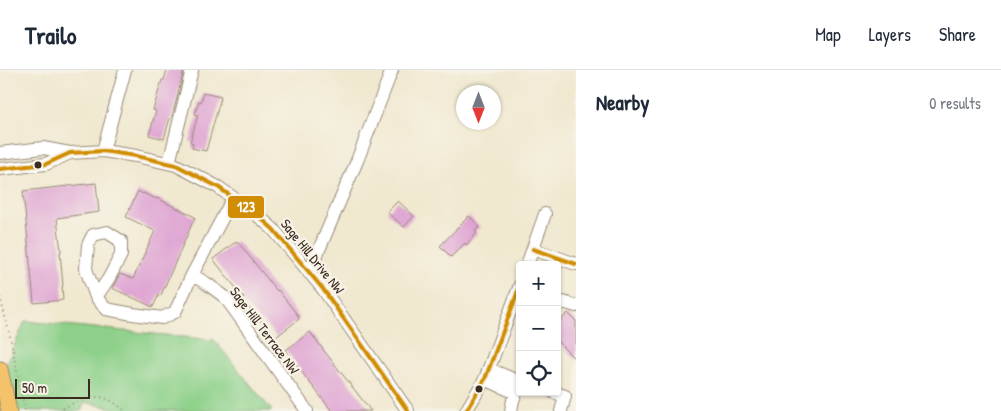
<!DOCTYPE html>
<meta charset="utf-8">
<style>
:root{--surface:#fff;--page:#f2f2f3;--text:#1f2937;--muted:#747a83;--line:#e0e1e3}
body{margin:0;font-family:"Patrick Hand",sans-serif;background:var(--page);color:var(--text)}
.controls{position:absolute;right:15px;bottom:15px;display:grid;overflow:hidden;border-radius:5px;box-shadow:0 1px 4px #0004}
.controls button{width:45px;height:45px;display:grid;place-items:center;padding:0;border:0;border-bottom:1px solid var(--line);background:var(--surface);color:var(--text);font:25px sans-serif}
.compass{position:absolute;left:456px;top:15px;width:45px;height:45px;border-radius:50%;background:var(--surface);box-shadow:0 1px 4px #0004;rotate:180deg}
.scale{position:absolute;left:15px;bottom:12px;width:75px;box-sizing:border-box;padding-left:5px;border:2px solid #3b2a1e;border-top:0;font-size:14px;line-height:18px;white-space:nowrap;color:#3b2a1e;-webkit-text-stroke:4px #f7f3e8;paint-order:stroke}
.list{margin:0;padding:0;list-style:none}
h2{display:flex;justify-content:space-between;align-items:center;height:65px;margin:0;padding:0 20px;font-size:21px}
h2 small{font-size:16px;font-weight:400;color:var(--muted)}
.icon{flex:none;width:28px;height:28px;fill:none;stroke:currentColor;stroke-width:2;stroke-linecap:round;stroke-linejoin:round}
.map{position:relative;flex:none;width:576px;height:341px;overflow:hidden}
header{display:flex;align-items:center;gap:30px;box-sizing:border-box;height:70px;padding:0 25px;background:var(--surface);border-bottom:1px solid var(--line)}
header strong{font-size:24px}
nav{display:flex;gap:28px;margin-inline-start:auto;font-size:18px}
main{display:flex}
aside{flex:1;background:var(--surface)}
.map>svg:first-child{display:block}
.green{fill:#8cd089;stroke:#647d54}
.building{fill:#dfa4d3}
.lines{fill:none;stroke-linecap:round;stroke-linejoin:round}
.minor-casing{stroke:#968976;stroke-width:14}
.major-casing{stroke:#968976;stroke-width:17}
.path{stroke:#968976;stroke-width:2;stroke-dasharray:1 4;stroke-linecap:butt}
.minor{stroke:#fff;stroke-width:12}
.major{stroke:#f4c26a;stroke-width:15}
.bus-1-casing{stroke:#f7f3e8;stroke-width:8}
.bus-1{stroke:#d18d06;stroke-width:4}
.bus-dot{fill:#3b2a1e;stroke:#f7f3e8;stroke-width:2}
.labels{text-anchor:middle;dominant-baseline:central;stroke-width:4.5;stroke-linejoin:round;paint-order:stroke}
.street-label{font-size:14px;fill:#3b2a1e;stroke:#f7f3e8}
.line-badge{stroke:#f7f3e8;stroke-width:2}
.badge-label{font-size:14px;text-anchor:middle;font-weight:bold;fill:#fff}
</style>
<header>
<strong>Trailo</strong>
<nav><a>Map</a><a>Layers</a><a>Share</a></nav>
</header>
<main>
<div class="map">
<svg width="576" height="341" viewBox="0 0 576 341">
<rect width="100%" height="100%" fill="#f7f3e8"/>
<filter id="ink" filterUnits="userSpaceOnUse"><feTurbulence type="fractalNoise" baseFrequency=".02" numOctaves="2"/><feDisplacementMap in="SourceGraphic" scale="10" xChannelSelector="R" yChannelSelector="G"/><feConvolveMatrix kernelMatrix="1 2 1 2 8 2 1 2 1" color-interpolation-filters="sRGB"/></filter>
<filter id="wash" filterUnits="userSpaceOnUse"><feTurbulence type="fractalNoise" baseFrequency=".0096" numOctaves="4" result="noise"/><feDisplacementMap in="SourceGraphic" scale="20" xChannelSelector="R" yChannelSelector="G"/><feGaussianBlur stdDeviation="1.12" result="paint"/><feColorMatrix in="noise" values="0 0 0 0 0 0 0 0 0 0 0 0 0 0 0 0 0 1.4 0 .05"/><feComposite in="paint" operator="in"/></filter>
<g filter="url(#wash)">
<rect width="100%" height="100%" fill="#f0e8cf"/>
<!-- green -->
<path class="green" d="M25,251L214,270L272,341H118L117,339L85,332L81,341H0V310Z"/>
<g id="blocks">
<!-- building -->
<path class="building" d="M167,0H184L172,47L169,51L164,69L149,65L156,41L153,40L162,10H164Z
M203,23L221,27L206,81L192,78L193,73L190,72L198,45L195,44L199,31L201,32Z
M96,113L99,142L57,148L61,182H60L63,216H62L63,230L34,233L23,121Z
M138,121L143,124V123L157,129V128L195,147L161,225L159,224L153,237L112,218L120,204L133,209L155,161L126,147Z
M398,131L414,146L404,157L387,142Z
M469,146L480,157L475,161L477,163L466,175L465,173L451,187L440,176Z
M237,171L277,221L278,220L299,247V249L276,267L264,252L261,250L260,251L242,230L244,228L213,189Z
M568,243L576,251V290L557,271V254Z
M310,262L325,282L371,341H332L307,309L286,280Z"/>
</g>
</g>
<g filter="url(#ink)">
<use href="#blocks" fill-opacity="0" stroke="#968976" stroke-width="1"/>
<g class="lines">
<!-- minor casing -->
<g class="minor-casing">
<path id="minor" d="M103,81L125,0
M0,83L43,78L70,83L103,81L136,86L176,95L218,117L256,144L273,159L295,185L323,219L408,341
M169,93L192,0
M0,99L46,94L70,83
M533,179L576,194
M527,195L545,144
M309,203L357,91L392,0
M192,205L206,213L225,227L307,341
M96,227L109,208L121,185V171L107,162L93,165L88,175L86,199L96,227L106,239L133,244L162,248L175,242L192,205L233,128
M557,235L563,232L576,236
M489,299L520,312
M485,309L516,323
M553,322L565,326L561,341
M466,341L485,309L520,215
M511,341L513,330L520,315"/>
</g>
<!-- major casing -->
<g class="major-casing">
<path id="major" d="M0,299L9,341"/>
</g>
<!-- path -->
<path class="path" d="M0,227L10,266L25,341
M59,341C68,334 93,324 104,328C112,330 119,336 125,341"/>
<!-- minor -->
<use href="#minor" class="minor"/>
<!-- major -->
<use href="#major" class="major"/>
<!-- bus-1 casing -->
<g class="bus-1-casing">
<path id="bus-1" d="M0,99L46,94L70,83L103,81L136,86L176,95L218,117L256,144L273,159L323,219L408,341
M533,179L576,194
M466,341L485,309L520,216"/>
</g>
<!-- bus-1 -->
<use href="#bus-1" class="bus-1"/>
</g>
</g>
<!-- markers -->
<g class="bus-dot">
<circle cx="38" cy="95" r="4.5"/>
<circle cx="479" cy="319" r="4.5"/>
</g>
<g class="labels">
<!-- street labels -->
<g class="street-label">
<text transform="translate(313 186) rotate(51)">Sage Hill Drive NW</text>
<text transform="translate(265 260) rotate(53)">Sage Hill Terrace NW</text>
</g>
</g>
<rect class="line-badge" x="227" y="125" width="38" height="24" rx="5" fill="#d18d06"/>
<g class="badge-label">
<text x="246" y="142">123</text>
</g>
</svg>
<div class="controls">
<button>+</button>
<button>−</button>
<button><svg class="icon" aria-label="locate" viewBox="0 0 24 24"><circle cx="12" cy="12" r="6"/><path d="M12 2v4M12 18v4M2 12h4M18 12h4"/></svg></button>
</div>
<svg class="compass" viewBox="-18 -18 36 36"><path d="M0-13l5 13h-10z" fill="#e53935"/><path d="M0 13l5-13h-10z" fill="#747a83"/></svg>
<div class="scale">50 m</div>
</div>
<aside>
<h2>Nearby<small>0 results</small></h2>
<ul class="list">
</ul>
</aside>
</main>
